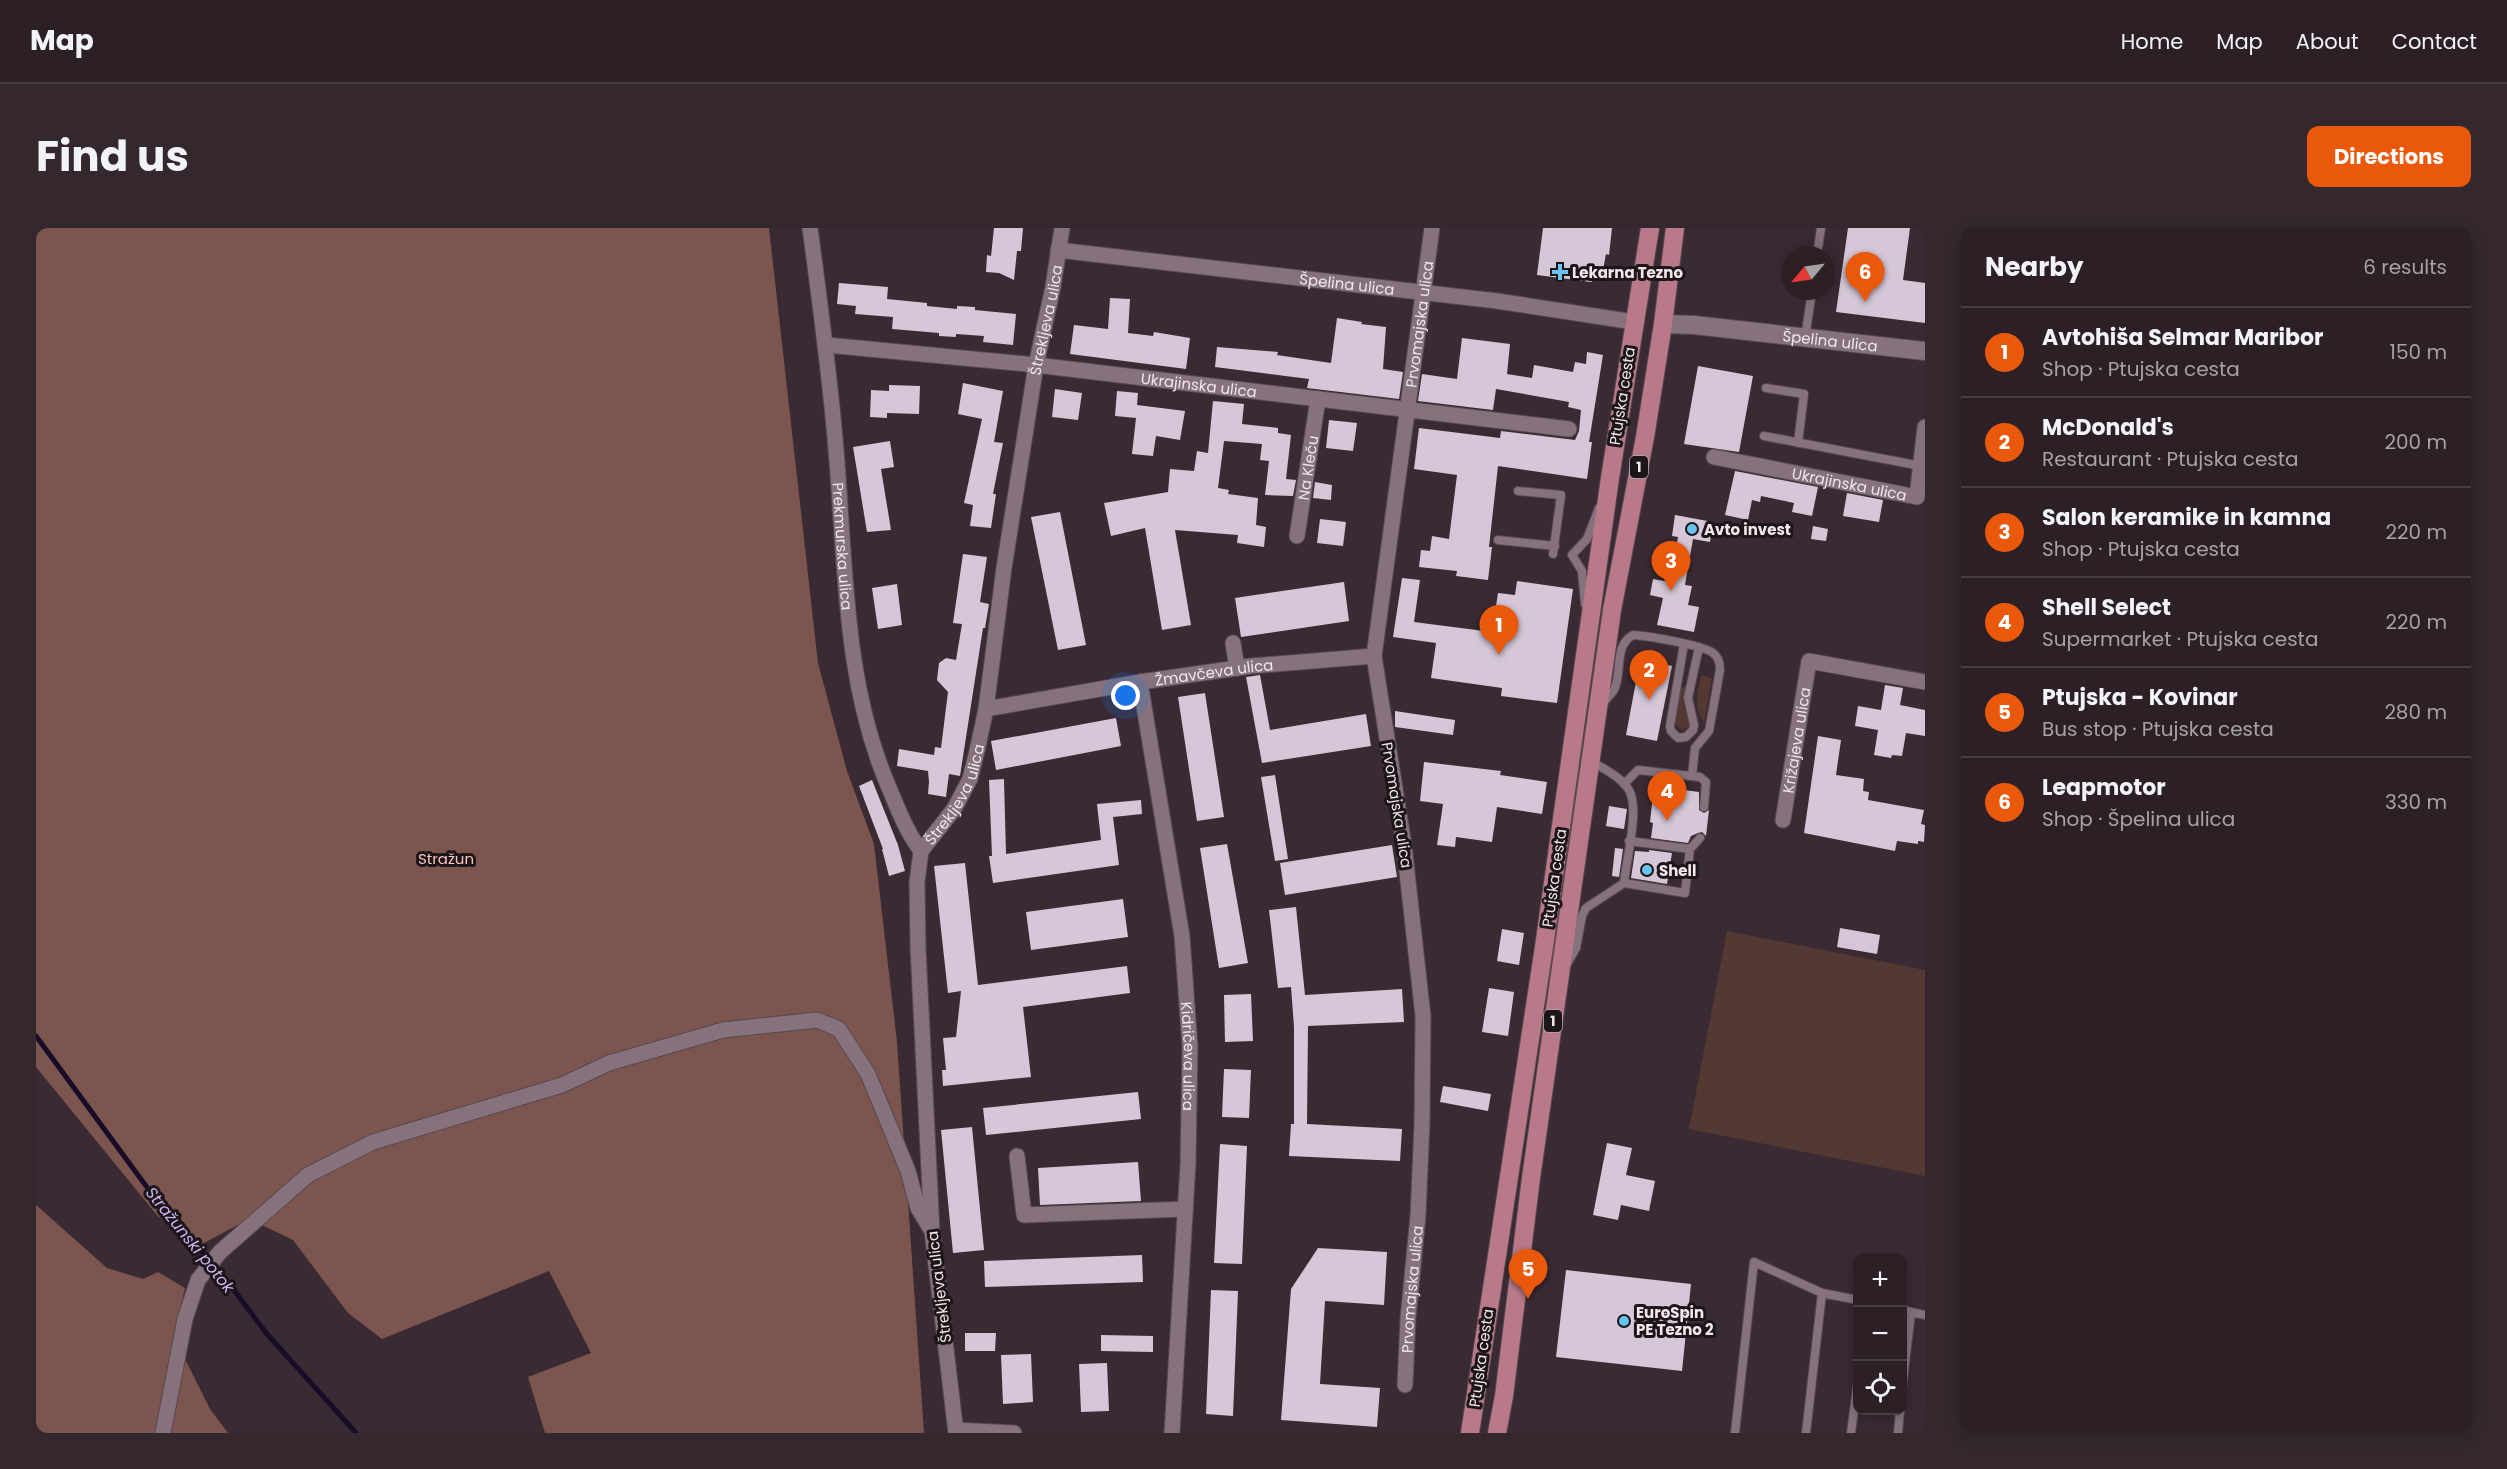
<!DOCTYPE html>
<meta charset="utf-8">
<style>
:root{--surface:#2c2026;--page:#34282e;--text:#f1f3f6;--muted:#a6a3a7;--line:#483e43;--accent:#ea580c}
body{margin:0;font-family:Poppins,sans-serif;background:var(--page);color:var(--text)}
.controls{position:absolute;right:18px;bottom:18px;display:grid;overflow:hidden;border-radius:12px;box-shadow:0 3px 15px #0003}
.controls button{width:54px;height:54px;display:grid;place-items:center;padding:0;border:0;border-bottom:2px solid var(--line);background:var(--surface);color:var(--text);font:30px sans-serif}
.compass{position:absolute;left:1745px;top:18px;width:54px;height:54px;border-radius:50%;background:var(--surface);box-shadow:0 3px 15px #0003;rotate:241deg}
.you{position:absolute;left:1090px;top:468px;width:21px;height:21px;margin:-15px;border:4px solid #fff;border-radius:50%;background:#1a73e8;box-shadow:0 0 0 9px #1a73e833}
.badge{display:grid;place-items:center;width:39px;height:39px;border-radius:50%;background:var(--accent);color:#fff;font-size:20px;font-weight:700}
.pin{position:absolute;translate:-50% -50px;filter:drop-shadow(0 2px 3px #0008)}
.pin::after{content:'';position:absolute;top:32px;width:21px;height:18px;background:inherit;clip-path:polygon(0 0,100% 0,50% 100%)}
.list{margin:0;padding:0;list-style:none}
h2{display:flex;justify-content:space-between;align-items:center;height:78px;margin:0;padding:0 24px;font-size:26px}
h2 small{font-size:20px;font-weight:400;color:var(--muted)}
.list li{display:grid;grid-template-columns:39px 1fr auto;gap:18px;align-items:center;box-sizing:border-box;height:90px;padding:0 24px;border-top:2px solid var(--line)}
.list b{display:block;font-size:22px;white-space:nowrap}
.list p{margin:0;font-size:20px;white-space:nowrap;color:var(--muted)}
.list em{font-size:20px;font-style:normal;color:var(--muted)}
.icon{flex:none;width:33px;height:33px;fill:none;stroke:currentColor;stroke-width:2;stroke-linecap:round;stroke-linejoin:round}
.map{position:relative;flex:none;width:1889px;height:1205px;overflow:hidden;border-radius:12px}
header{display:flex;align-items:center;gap:36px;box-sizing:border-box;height:84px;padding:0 30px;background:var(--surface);border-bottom:2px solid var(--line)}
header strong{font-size:28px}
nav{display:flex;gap:33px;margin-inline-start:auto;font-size:21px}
.intro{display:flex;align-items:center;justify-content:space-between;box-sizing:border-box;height:144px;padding:0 36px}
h1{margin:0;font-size:42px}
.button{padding:15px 27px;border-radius:12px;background:var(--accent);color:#fff;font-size:21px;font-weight:700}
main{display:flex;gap:36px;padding:0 36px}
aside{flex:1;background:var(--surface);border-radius:12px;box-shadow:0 3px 15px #0003}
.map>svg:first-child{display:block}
.green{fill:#543933}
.forest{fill:#7c554e}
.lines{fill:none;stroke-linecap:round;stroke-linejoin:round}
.stream{stroke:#180d28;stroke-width:5}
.building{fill:#d5c7d7}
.service-casing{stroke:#564950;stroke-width:10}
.minor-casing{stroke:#564950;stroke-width:17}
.tertiary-casing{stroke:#564950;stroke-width:20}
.primary-casing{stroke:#564950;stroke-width:20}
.service{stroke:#85727c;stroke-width:8}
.minor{stroke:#85727c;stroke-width:15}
.tertiary{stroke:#85727c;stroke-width:18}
.primary{stroke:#ba7988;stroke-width:18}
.poi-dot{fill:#67c4ef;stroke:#1c1519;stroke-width:2}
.labels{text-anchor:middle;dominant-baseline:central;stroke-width:6;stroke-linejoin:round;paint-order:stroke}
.shield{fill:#1c1519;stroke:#b0a7ac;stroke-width:1.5}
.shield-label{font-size:14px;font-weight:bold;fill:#f0e6eb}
.poi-label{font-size:15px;font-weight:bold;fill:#f0e6eb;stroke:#1c1519;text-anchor:start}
.street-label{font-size:15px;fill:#f0e6eb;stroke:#1c1519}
.park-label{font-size:15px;fill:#fdc4ba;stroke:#1c1519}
.water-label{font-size:16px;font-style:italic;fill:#cab7f2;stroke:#1c1519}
</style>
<header>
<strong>Map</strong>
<nav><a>Home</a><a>Map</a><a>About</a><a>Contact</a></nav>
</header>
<div class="intro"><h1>Find us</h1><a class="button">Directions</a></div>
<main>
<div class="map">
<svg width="1889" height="1205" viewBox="0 0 1889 1205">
<rect width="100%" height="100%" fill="#3a2a33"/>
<!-- green -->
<path class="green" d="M1665,447L1676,450L1668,494C1657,479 1662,464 1665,447Z
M1650,457L1648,479L1655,492L1654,498L1646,502L1638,495L1644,461Z
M1691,703L1889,742V948L1653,901Z"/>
<!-- forest -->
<path class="forest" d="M0,0H733L782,435L811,543L838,616L861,814L888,1205H509L492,1149L555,1125L513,1043L346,1111L312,1085L257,1012L213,991L166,1016L146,1010L120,986L0,839Z
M0,977L71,1040L107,1051L122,1044L149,1060L138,1109L174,1181L192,1205H0Z"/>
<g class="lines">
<!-- stream -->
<path class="stream" d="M0,808L110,958L191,1053L231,1106L320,1205"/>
</g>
<!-- building -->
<path class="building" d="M958,0H987L985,23H981L978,52L963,45L950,44L951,27L955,28Z
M1507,0H1576L1573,27L1570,26L1566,47L1555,54L1501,47Z
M1812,0H1874L1867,52L1889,55V95L1800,84Z
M803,55L852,59L851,71L891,75V78L921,81V78L939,79V82L980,86L977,117L947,114L948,108L920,106V109L903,108V105L856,101L857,89L819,86L820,78L801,76Z
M1074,70L1094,71L1092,105L1117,108L1118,104L1154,110L1150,141L1034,126L1038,97L1072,101Z
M1301,90L1326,94L1325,96L1350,99L1347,141L1367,144L1363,171L1271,160L1273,151L1179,139L1181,119L1242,124L1241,127L1295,135Z
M1426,110L1474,116L1471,146L1496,150L1498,137L1537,144L1539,134L1550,136L1551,124L1567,127L1553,214H1556L1551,251L1462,238L1453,319H1456L1452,352L1420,348L1421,343L1383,339L1385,322L1394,323L1396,308L1413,311L1421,247L1378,241L1383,200L1464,210L1465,203L1539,212L1543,203L1545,182L1532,179L1533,174L1460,161L1457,182L1382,173L1386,146L1421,151Z
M1662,138L1717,148L1703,224L1648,216Z
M927,155L967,163L958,214L967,215L957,266H960L955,300L934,298L937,277L928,275L946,191L922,186Z
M853,157L884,158L883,186L851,185V190L834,189L835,162L853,163Z
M1019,161L1046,165L1042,192L1016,189Z
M1081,163L1102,165L1101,177L1149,183L1144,212L1120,208L1117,228L1096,226L1100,190L1079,188Z
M1177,173L1208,176L1206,196L1242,200V205L1255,207L1250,251L1260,252L1257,268L1229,267L1233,233L1224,232L1226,216L1188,213L1182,260L1193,262L1192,266L1222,270L1220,297L1230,299L1228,319L1201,315L1202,307L1139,302L1155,397L1126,402L1109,300L1075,308L1068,275L1132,264L1134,241L1158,243L1161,223L1172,225Z
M1293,192L1321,195L1317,223L1290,220Z
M854,213L858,239L845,241L855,302L831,304L817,219Z
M1699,243L1782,259L1776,288L1756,284L1758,275L1725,268L1724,274L1716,272L1712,292L1689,287Z
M1279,254L1296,257L1295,272L1277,270Z
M1811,265L1847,272L1843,294L1807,288Z
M1024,284L1050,417L1022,422L995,289Z
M1639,287L1677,294L1674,314L1657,311L1649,357L1656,358L1652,377L1663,379L1658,404L1621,397L1627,370L1614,367L1617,351L1634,354L1642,309L1636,308Z
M1284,291L1310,294L1307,318L1281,315Z
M1777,298L1792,301L1790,313L1775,311Z
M927,326L951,329L944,374L953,376L949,400H947L924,548L913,546L910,569L892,566L893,554L892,543L861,538L863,521L898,527L899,519L905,520L912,464L901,452L903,435L910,430L920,432L926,396L917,395Z
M1366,350L1384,352L1378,394L1456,404L1462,365L1479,367L1481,353L1537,361L1521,475L1465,468L1466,460L1395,450L1400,415L1357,409Z
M1308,354L1313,393L1205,409L1199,370Z
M861,356L866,397L842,401L836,360Z
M1604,432L1636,438L1621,513L1590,507Z
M1224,447L1234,502L1330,486L1335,518L1226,535L1210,449Z
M1849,457L1867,460L1864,477L1889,482V508L1870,505L1866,528L1856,527L1855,530L1838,527L1842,502L1819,498L1822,478L1845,482Z
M1169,465L1188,589L1161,593L1142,469Z
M1359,483L1419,492L1417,507L1359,499Z
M1080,490L1085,518L960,542L955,513Z
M1782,508L1805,512L1800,547L1828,551L1827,563L1833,564L1832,572L1888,582L1885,596L1889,597L1888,614L1882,613V616L1861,613L1859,623L1768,605Z
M1388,534L1465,543L1464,547L1511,554L1506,586L1461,579L1456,614L1420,609L1419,619L1401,617L1407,576L1384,573Z
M1239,547L1252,631L1239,633L1225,549Z
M968,551L970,626L1065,612L1061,576L1105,572L1106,586L1077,589L1083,637L957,655L953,628H956L953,552Z
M836,552L862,617L869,643L853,648L846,621H847L823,558Z
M1618,558L1663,564V582L1668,585L1673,582L1670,608L1666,604L1662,605L1655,608L1652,615L1615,610L1617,595L1614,594Z
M1573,578L1591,581L1588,601L1570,598Z
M1191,616L1212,735L1183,740L1164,620Z
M1356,617L1361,649L1249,667L1244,635Z
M1579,620L1587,621L1583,649L1576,648Z
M1613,622L1636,625L1631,656L1595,650L1599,623L1613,624Z
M929,635L942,757L1091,738L1094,765L987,779L995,849L907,858L906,842H910L907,810L920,809L925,763L912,765L898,638Z
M1087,671L1092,709L995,722L990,684Z
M1260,679L1269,767L1366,761L1368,794L1272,798L1271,896L1366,901L1364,933L1253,928L1255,896H1258V799L1255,759L1242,760L1233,682Z
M1804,700L1844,707L1841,726L1801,719Z
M1466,701L1488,705L1483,737L1461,733Z
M1453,760L1478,764L1472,808L1446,804Z
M1215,766L1217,813L1189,814L1188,767Z
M1188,841L1215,842L1213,890L1186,889Z
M1407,858L1455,866L1452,883L1404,874Z
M1102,864L1105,891L950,907L947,880Z
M936,899L948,1022L917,1025L905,902Z
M1571,915L1596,920L1590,947L1619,953L1613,983L1585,977L1582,992L1557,987Z
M1184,916L1211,918L1206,1036L1178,1035Z
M1102,934L1105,973L1004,977L1002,940Z
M1282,1020L1351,1024L1348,1077L1289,1073L1284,1156L1344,1160L1341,1199L1245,1192L1255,1061Z
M1106,1027L1107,1054L949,1059L948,1033Z
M1530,1042L1655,1056L1646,1143L1520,1129Z
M1175,1062L1202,1063L1197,1188L1170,1186Z
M929,1105H960L959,1123H929Z
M1065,1107L1117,1108V1124L1065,1123Z
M995,1126L997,1174L967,1176L965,1127Z
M1071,1135L1073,1183L1045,1184L1043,1136Z"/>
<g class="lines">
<!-- service casing -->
<g class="service-casing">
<path id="service" d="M1781,27L1785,0
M1769,110L1776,63
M1730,160L1768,166L1762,215
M1728,208L1885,238
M1482,263L1525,267L1517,326
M1462,312L1519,318
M1549,376L1546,343L1536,327L1551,311L1563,280
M1648,416L1634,498L1635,503L1642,510L1650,509L1657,502L1658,497L1652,470L1663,419
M1568,474C1571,470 1575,466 1578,462C1587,444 1577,418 1597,407C1612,408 1667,417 1677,425C1683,429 1684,435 1684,442L1673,503L1659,520L1656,548
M1588,556L1602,542L1664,549L1670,554L1668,579
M1654,621L1664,610
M1588,655L1649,665L1654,621L1593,613
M1531,736L1540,720L1546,688L1550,680L1588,655C1590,633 1604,580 1593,562C1585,549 1568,541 1555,533
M1866,1082L1889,1087
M1866,1162L1875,1084
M1699,1205L1718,1034L1786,1065L1822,1072
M1770,1205L1786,1065
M1815,1205L1822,1152
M1862,1205L1864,1182"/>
</g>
<!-- minor casing -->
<g class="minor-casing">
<g id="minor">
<path id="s1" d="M774,0C784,74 794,148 800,222C810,337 807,455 854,562C863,584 871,604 885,623"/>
<path id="s2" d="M1022,22L1461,73L1598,94"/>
<path id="s3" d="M791,117L1000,137L1533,201"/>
<path id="s4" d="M1678,229L1881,269L1889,199"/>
<path id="s5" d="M1261,308L1282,171"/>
<path d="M1197,415L1201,440"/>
<path id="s6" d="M1104,454L1146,708L1154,819L1152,936L1136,1205"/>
<path id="s7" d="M950,481L1104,454L1215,438L1338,428"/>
<path id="s8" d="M1747,592L1773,433L1889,454"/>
<path d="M981,928L988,987L1149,981"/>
<path id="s9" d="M1369,1157L1372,1090L1382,988L1386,895L1387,788L1368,617L1338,428L1396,0"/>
<path d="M920,1202L978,1205"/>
<path d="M127,1205L149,1091L162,1052L184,1024L272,947L337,914L526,857L573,835L687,802L781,792L803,801L832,846L872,943L882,980L894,1000"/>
<path id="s10" d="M920,1205L896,1003L882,720L881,654L885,623L918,581L934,551L941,523L950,481L968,340L1000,137L1017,59L1026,0"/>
</g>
</g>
<!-- tertiary casing -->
<g class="tertiary-casing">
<g id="tertiary">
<path id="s11" d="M1627,96L1658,97L1889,123"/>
</g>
</g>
<!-- primary casing -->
<g class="primary-casing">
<path id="primary" d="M1434,1205L1508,719L1574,250L1614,0
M1461,1205L1468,1168L1495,950L1576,382L1609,209L1627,96L1639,0"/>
</g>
<!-- service -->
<use href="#service" class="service"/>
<!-- minor -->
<use href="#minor" class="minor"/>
<!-- tertiary -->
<use href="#tertiary" class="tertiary"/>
<!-- primary -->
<use href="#primary" class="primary"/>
</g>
<!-- markers -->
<g class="poi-dot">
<path d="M1521 35h6v6h6v6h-6v6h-6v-6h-6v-6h6z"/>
<circle cx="1656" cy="301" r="6"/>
<circle cx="1611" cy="642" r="6"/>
<circle cx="1588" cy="1093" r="6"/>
</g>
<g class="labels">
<!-- shield labels -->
<g class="shield">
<rect x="1594" y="228" width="18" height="22" rx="4.5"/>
<rect x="1508" y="782" width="18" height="22" rx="4.5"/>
</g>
<g class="shield-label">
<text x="1603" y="239">1</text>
<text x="1517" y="793">1</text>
</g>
<!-- poi labels -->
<g class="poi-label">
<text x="1536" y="44">Lekarna Tezno</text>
<text x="1668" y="301">Avto invest</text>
<text x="1623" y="642">Shell</text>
<text x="1600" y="1084">EuroSpin<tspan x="1600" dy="17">PE Tezno 2</tspan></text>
</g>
<!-- street labels -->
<g class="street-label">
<text stroke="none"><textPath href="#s2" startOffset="291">Špelina ulica</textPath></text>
<text stroke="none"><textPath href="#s10" startOffset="1137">Štrekljeva ulica</textPath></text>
<text stroke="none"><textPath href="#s9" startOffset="1068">Prvomajska ulica</textPath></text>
<text stroke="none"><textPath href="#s11" startOffset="168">Špelina ulica</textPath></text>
<text stroke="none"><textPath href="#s3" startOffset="374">Ukrajinska ulica</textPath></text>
<text transform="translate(1586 168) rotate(-81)">Ptujska cesta</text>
<text stroke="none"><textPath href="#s5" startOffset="69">Na Kleču</textPath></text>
<text stroke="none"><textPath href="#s4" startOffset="138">Ukrajinska ulica</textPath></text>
<text stroke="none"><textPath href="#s1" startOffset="320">Prekmurska ulica</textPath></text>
<text stroke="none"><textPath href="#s7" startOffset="231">Žmavčeva ulica</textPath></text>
<text stroke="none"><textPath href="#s8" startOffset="81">Križajeva ulica</textPath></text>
<text stroke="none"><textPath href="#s10" startOffset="651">Štrekljeva ulica</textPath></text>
<text transform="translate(1361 577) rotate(81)">Prvomajska ulica</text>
<text transform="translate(1518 650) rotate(-82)">Ptujska cesta</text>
<text stroke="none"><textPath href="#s6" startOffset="378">Kidričeva ulica</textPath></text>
<text transform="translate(903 1059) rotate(-97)">Štrekljeva ulica</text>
<text stroke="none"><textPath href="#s9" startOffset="96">Prvomajska ulica</textPath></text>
<text transform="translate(1445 1130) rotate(-82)">Ptujska cesta</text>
</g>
<!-- park labels -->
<g class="park-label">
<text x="410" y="630">Stražun</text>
</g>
<!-- water labels -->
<g class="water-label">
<text transform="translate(154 1012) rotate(51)">Stražunski potok</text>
</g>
</g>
</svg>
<div class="controls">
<button>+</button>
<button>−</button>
<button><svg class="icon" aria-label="locate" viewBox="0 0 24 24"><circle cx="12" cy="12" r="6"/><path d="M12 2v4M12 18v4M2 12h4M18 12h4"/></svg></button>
</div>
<svg class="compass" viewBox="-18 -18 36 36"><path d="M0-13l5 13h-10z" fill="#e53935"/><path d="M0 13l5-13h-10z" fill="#a6a3a7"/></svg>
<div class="you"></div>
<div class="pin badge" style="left:1463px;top:427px">1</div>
<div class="pin badge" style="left:1613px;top:472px">2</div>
<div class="pin badge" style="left:1635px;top:363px">3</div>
<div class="pin badge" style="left:1631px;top:593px">4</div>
<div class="pin badge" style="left:1492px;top:1071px">5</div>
<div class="pin badge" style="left:1829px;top:74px">6</div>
</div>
<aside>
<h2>Nearby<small>6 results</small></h2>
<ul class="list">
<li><span class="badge">1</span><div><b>Avtohiša Selmar Maribor</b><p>Shop · Ptujska cesta</p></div><em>150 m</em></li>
<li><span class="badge">2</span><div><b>McDonald's</b><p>Restaurant · Ptujska cesta</p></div><em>200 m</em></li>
<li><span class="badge">3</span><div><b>Salon keramike in kamna</b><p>Shop · Ptujska cesta</p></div><em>220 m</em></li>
<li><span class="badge">4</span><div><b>Shell Select</b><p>Supermarket · Ptujska cesta</p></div><em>220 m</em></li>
<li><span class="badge">5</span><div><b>Ptujska - Kovinar</b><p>Bus stop · Ptujska cesta</p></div><em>280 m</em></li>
<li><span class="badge">6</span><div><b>Leapmotor</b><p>Shop · Špelina ulica</p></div><em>330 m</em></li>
</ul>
</aside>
</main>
